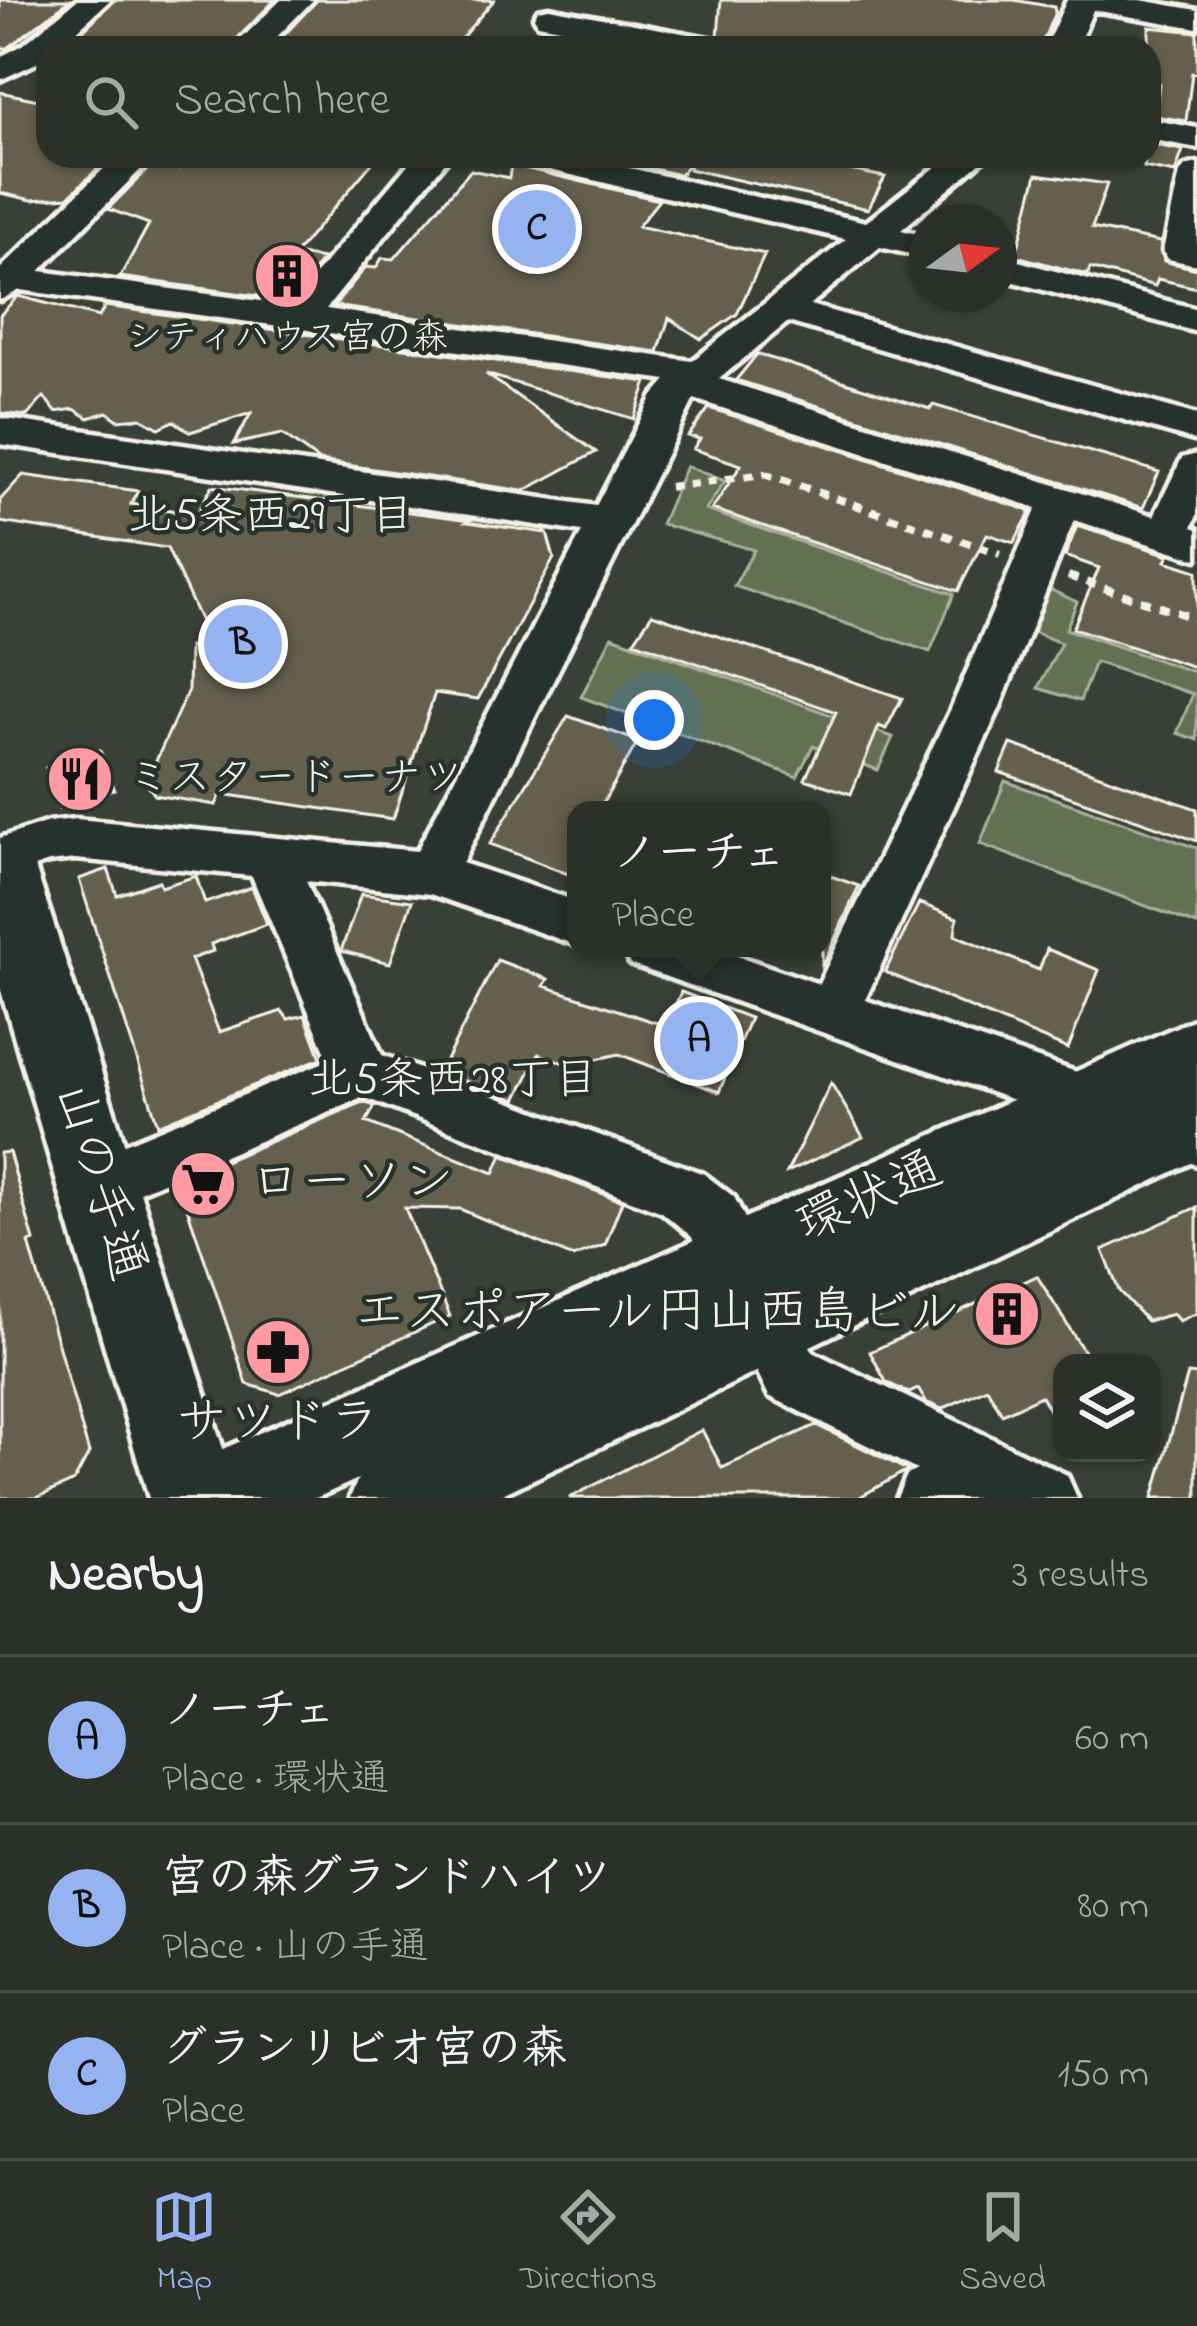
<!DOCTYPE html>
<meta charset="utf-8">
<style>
:root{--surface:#2b3029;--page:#333831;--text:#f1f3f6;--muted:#a6a9a8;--line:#474b46;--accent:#95b2f1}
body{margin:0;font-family:"Indie Flower","Klee One",sans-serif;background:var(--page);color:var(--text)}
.controls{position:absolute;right:36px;bottom:36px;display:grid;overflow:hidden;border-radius:24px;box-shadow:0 3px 9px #0004}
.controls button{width:108px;height:108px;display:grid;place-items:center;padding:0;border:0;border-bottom:3px solid var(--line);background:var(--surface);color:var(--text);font:60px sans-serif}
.compass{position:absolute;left:909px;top:204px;width:108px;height:108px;border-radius:50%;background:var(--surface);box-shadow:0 3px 9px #0004;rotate:75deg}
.you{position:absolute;left:654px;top:720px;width:42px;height:42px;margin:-30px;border:9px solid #fff;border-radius:50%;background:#1a73e8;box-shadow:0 0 0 18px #1a73e833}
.badge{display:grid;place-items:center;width:78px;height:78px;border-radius:50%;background:var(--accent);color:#111;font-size:39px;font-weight:700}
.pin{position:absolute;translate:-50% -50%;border:6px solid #fff;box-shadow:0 3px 12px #0006}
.popup{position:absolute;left:567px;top:801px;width:264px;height:156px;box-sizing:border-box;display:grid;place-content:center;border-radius:24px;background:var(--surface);filter:drop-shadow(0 3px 9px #0005);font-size:39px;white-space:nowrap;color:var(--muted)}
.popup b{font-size:45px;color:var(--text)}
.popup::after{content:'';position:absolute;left:50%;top:100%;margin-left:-24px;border:24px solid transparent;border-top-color:var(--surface)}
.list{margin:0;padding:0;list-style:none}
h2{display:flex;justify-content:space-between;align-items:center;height:156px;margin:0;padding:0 48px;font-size:51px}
h2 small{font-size:39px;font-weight:400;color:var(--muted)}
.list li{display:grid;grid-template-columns:78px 1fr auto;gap:36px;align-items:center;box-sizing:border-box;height:168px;padding:0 48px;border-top:3px solid var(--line)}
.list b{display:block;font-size:45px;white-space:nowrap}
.list p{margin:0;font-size:39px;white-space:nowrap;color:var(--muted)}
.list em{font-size:39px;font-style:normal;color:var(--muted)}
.icon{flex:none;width:66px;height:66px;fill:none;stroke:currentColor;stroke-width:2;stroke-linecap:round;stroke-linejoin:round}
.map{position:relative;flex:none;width:1197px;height:1498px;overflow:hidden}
.search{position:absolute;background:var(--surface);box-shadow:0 3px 9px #0004;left:36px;right:36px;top:36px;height:132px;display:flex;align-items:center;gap:30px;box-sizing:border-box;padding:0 42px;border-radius:36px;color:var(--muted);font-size:45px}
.sheet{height:660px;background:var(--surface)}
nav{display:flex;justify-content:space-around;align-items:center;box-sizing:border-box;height:168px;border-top:3px solid var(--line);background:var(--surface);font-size:33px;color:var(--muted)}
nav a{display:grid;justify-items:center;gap:6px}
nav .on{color:var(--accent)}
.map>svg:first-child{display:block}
.green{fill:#647152;stroke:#acb19d;stroke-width:3}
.building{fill:#655f4e;stroke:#f4f1e8;stroke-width:3}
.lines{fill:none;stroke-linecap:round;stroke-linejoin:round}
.street-casing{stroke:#f4f1e8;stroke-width:9}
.secondary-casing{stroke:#f4f1e8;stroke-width:9}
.path{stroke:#f4f1e8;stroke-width:8;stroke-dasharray:10 9;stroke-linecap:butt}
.street{fill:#26332d;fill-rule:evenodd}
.secondary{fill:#26332d;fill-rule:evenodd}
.labels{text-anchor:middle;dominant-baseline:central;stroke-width:9;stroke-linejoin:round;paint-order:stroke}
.far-poi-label{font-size:36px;fill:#f4f1e8;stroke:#26332d}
.poi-label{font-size:42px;fill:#f4f1e8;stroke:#26332d;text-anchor:start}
.neighbourhood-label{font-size:45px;fill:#f4f1e8;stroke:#26332d}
.near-street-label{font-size:51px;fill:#f4f1e8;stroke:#26332d}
.near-poi-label{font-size:51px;fill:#f4f1e8;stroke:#26332d;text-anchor:start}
</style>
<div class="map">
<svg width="1197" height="1498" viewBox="0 0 1197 1498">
<rect width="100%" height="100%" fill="#394037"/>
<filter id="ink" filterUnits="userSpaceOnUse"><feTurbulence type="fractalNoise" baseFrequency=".00833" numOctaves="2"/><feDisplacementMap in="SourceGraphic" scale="24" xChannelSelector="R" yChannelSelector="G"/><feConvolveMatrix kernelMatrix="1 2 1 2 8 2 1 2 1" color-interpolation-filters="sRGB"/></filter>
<g filter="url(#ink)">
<!-- green -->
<path class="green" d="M686,466L725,481L706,510L954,594L930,652L734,586L754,550L661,524Z
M1049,589L1077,602L1066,629L1197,673V740L1177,733L1193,694L1095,662L1080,701L1038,688L1061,643L1033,632Z
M612,636L893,737L878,770L813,746L797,777L581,697Z
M1005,781L1197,848V925L980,844Z"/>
<!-- building -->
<path class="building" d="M0,0H70L8,48H0Z
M114,0H275L228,48H65Z
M317,0H494L453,48H272Z
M721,0H1014L1054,7L1055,12L1040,48H781L718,36Z
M1149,27L1197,32V74L1192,73L1186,121L1155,116L1159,83L1149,82Z
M0,92L48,102V156H111L68,197L32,200L0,193Z
M1149,144L1183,150L1175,173L1144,167Z
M192,156H298L321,161L326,156H378L295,254L323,259L288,300L120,277L149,224L108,209L153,164L179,169Z
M597,156H777L885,177L868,209L689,169L690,162L680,175Z
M512,159L519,167L659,200L638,226L765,254L737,314L701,339L669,318L658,352L334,306L366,267L376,268L382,258L394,259L471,170L509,178Z
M1037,174L1107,184L1092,228L1160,242L1164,261L1197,269V288L1158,279L1155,286L1090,268L1088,275L1016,256Z
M18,296L99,317L105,306L647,382L634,419L486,374L596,452L524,491L319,461L282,434L234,444L251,413L190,432L174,421L159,428L141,418L118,420L107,412L89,418L74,409L56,412L44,397L27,416L0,413V315Z
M757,354L930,409L933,405L1159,472L1143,508L736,380Z
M709,408L1031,511L1014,543L987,534L958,591L712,509L741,465L693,449L700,439L688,436Z
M23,475L138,491L131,504L197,514L212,486L471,520L467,522L547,533L554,558L478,699L435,693L393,819L221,794L216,805L155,795L146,783L188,690L189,647L210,641L167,548L0,522V500Z
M1077,526L1169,555L1166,561L1197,571V668L1073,628L1099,568L1065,556Z
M652,614L902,698L886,729L879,726L851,794L805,779L836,712L634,641Z
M568,716L638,741L599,810H576V877L490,844Z
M1011,744L1197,809V841L999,772Z
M100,750L114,789L59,808L46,768Z
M108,869L117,895L159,881L161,887L196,876L205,903L252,887L267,924L211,944L213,951L191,959L219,1032L282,1011L288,1019L305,1015L321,1058L158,1125L79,879Z
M822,873L859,886L822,967Z
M361,894L412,901L390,963L341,951Z
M919,903L957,918L955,935L1039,970L1047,949L1099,970L1068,1049L885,972Z
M497,960L548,979L544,986L666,1026L681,992L750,1018L719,1092L619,1054L570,1065L539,1054L516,1100L440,1072Z
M831,1083L863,1137L787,1172Z
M363,1102L375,1106L366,1122L494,1173L502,1155L622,1201L605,1245L573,1257L460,1209L405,1208L450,1316L279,1394L247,1384L178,1181Z
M9,1152L34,1241L29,1243L89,1453L74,1481L36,1498H0V1153Z
M1197,1207V1313L1179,1321L1173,1314L1147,1321L1119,1291L1103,1250Z
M1037,1276L1091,1363H1062V1433L1041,1396L1002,1414L987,1388L942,1409L926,1402L918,1389L909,1393L886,1382L870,1352Z
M1188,1374L1197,1375V1498H1153Z
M816,1425L907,1470L858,1498H569L702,1430L722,1468Z"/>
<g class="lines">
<!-- street casing -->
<g class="street-casing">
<path id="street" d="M77,0H110L58,48H48L45,59L0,80V57L23,45Z
M281,0H313L266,48H232Z
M1067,0H1140L1197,10V28L1093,10L1077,48H1045Z
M549,8L714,39L730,48H664L538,24L534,17L538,10Z
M1149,119L1197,128V148L1149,139Z
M117,156H154L40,271L290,305L415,156H450L326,309L692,361L846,239L520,163L515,156H577L866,222L950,156H988L901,230L927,236V258L880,247L810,305L1197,415V441L788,322L719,379L1154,516L1182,458L1197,454V515L1192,527L1197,529V559L1074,520L999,709L865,1000L1197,1113V1165L630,964L623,948H714L819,984L951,709L1037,508L694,399L462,863L576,901V945L430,894L306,881L382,1055L704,1174L734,1197L813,1352L1067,1475L1077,1498H897L907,1475L917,1470L769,1396L692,1237L662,1212L363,1097L97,1210L76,1202L68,1183L76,1164L329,1060L252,876L76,859L49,862L0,878V838L48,822L76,819L417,851L582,532L0,444V418L596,506L653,396L667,380L20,290L0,300V269Z
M1197,163V265L1168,259L1163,251L1180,173L1185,166Z
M999,256L1197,309V332L999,278Z"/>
</g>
<!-- secondary casing -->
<g class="secondary-casing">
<path id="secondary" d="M0,839L25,847L35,867L223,1449L1197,1018V1160L494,1498H350L358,1479L316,1498H149L0,987Z"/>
</g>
<!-- path -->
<path class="path" d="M669,487L764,474L1000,554
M1068,576L1197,619"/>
<!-- street -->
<use href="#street" class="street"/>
<!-- secondary -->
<use href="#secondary" class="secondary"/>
</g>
</g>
<!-- icons -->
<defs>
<g id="building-disc" transform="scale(3.45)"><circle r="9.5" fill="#ff9aa2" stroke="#26332d"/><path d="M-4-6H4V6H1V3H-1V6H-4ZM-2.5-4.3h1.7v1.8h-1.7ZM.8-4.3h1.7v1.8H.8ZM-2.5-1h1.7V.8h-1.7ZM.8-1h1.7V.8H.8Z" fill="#111"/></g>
<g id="restaurant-disc" transform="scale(3.45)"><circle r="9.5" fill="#ff9aa2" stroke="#26332d"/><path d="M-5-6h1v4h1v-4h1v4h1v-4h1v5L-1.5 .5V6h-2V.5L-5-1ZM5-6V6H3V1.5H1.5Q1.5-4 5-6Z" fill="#111"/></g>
<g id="supermarket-disc" transform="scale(3.45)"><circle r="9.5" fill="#ff9aa2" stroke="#26332d"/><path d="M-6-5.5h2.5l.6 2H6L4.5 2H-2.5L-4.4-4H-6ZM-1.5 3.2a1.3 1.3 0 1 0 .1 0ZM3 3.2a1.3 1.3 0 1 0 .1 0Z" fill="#111"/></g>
<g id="pharmacy-disc" transform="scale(3.45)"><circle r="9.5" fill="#ff9aa2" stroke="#26332d"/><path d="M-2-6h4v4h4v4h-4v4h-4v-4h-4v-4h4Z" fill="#111"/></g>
</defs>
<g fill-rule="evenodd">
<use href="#building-disc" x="287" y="276"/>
<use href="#restaurant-disc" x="80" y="779"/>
<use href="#supermarket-disc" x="203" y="1184"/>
<use href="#building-disc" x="1007" y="1314"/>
<use href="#pharmacy-disc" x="278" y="1352"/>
</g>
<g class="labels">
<!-- far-poi labels -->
<g class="far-poi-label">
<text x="287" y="339">シティハウス宮の森</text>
</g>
<!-- poi labels -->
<g class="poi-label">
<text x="127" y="779">ミスタードーナツ</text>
</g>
<!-- neighbourhood labels -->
<g class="neighbourhood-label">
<text x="271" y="518">北5条西29丁目</text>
<text x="453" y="1082">北5条西28丁目</text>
</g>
<!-- near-street labels -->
<g class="near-street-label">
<text transform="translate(98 1182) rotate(73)">山の手通</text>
<text transform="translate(870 1199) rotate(-24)">環状通</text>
</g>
<!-- near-poi labels -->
<g class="near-poi-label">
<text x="250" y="1184">ローソン</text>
<text x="960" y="1314" text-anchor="end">エスポアール円山西島ビル</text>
<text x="278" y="1424" text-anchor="middle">サツドラ</text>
</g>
</g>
</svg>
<div class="controls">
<button><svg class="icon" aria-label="layers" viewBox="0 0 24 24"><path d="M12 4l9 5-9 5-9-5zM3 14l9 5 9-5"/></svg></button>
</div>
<svg class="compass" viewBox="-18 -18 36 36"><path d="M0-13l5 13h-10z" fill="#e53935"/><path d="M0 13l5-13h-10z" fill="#a6a9a8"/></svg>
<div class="you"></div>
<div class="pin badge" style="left:699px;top:1041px">A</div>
<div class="popup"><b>ノーチェ</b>Place</div>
<div class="pin badge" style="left:243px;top:644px">B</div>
<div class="pin badge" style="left:537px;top:229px">C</div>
<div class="search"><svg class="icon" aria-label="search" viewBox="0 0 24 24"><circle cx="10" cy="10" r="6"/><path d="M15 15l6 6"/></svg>Search here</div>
</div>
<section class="sheet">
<h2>Nearby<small>3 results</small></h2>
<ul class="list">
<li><span class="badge">A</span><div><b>ノーチェ</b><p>Place · 環状通</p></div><em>60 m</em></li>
<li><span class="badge">B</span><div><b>宮の森グランドハイツ</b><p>Place · 山の手通</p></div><em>80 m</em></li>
<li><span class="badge">C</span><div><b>グランリビオ宮の森</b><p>Place</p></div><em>150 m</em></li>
</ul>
</section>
<nav>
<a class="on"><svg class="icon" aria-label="map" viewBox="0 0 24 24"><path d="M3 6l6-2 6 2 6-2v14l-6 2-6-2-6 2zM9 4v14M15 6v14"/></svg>Map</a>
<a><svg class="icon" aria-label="directions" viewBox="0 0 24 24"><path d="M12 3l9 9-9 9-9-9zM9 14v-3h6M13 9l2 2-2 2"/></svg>Directions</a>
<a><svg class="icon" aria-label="saved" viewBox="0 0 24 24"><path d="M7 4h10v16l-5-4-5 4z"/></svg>Saved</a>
</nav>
